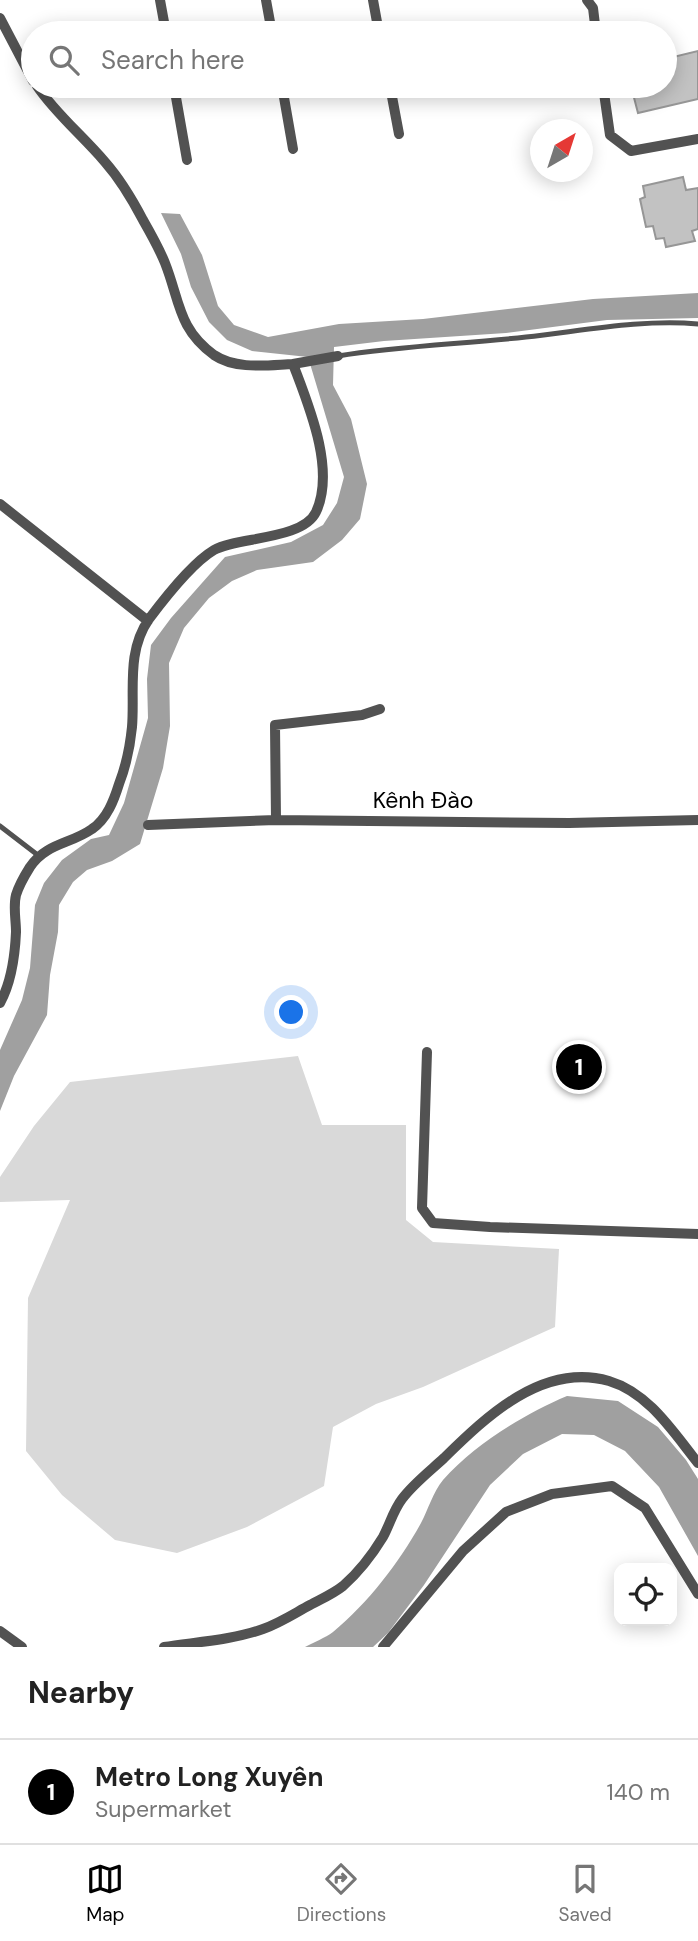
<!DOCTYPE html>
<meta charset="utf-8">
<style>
:root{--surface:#fff;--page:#f6f6f6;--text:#222;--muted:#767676;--line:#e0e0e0;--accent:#000}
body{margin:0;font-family:"DM Sans",sans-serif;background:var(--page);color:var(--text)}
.controls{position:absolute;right:21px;bottom:21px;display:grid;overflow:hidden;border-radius:14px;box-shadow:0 4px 18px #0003}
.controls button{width:63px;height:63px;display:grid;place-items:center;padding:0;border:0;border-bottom:2px solid var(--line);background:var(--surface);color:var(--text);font:35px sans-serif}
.compass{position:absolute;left:530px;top:119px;width:63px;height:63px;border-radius:50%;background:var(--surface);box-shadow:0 4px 18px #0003;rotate:39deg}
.you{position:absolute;left:292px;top:1013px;width:24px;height:24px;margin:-18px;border:5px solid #fff;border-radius:50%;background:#1a73e8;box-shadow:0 0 0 10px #1a73e833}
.badge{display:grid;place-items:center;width:46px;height:46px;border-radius:50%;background:var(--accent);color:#fff;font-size:23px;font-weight:700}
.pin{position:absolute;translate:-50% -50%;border:4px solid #fff;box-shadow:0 2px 7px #0006}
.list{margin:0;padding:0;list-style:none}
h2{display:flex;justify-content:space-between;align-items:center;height:91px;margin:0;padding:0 28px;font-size:30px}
h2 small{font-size:23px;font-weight:400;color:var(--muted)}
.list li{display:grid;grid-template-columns:46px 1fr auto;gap:21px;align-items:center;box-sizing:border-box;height:105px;padding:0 28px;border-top:2px solid var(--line)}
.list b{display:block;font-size:26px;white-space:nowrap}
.list p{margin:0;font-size:23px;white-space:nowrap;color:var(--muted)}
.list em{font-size:23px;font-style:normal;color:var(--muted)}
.icon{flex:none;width:38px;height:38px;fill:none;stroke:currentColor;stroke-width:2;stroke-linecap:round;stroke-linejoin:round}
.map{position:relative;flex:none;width:698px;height:1647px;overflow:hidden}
.search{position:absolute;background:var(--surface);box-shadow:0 4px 18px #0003;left:21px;right:21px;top:21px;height:77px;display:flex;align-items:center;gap:18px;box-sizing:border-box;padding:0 24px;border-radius:38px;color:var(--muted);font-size:26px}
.sheet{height:196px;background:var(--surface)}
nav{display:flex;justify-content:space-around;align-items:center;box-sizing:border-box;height:98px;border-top:2px solid var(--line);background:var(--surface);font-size:19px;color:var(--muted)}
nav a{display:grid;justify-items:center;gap:4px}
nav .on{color:var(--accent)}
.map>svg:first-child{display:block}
.green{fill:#d9d9d9}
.water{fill:#a0a0a0}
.building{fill:#c2c2c2;stroke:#969696;stroke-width:2}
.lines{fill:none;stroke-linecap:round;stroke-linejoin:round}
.service{stroke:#525252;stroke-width:5}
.minor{stroke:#525252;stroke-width:10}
.labels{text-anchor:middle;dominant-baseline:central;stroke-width:6;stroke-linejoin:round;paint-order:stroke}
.street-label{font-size:23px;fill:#000;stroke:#fff}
</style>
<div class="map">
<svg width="698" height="1647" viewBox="0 0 698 1647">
<rect width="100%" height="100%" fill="#fff"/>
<!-- green -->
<path class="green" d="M298,1056L322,1125H406V1220L433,1242L559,1249L555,1327L423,1387L376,1404L333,1427L324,1486L247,1527L177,1553L115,1540L62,1495L26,1451L28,1298L70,1200L0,1202V1177L34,1126L70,1082Z"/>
<!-- water -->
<path class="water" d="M161,213L180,214L202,255L218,306L234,325L268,337L339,324L423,319L593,299L698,293V318L607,320L506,333L384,341L334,347L333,385L351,419L367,484L360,519L342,540L313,562L257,570L232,581L209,598L184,628L169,663L170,726L163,768L140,844L112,861L87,870L73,882L59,905L58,932L50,975L47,1015L14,1076L0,1111V1050L22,1000L30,968L35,905L44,883L62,860L91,839L109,835L124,803L148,718L147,679L151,645L171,618L225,557L291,542L323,525L337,503L344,477L308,357L252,351L227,340L209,322L191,287L181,254Z
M567,1396L618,1401L658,1427L686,1460L698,1479V1556L659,1487L625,1451L594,1435L562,1434L523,1454L490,1485L424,1585L388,1633L373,1647H305C314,1642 325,1638 333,1632C368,1603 399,1563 421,1523C428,1510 433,1492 443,1480C474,1445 524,1414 567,1396Z"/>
<!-- building -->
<path class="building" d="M698,51V99L638,113L631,86H665V59Z
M683,177L686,190L698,188V229L692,231L695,241L666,247L664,238L656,239L653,226L646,227L640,199L645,197L643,186Z"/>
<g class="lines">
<!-- service -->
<path class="service" d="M338,356C400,346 463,344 526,337C582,331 641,319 698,324
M0,826L39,856"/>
<!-- minor -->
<path class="minor" d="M160,0L166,33
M266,0L272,33
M373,0L379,33
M587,0L593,8L596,33
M0,18L33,81
M37,86C56,114 82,135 105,162C120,179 132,199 143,220C151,234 159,248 165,263C180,301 178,329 214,355C236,370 268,365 293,364
M174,86L187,160
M282,86L293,149
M390,86L399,134
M603,86L610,135L631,151L698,139
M0,504L148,621
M276,820L275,725L362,715L380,709
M148,825L276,820L569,823L698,820
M0,1003C11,983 15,955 16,932C16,919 13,907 16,895C19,885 25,875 30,867C46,843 71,844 92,829C107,819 114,800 119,784C126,766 130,747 132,727C135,691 126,652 149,619C164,599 192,563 214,550C236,537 303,540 316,512C336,469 308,404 293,364L338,356
M427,1052L422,1208L433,1223L490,1227L698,1234
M0,1631L22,1647
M164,1647C196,1642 233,1640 263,1629C280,1623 295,1613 310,1605C321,1599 333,1594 343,1586C359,1572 372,1555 383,1537C390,1524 393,1511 402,1499C413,1484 430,1471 444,1458C487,1416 543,1362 609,1381C649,1393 673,1432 698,1463
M383,1647L463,1551L506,1512L552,1494L612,1486L645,1508L698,1594"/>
</g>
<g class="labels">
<!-- street labels -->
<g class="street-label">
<text x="423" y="800">Kênh Đào</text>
</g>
</g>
</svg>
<div class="controls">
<button><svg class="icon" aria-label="locate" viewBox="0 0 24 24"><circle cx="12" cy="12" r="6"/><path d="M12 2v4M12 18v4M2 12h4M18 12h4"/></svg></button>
</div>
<svg class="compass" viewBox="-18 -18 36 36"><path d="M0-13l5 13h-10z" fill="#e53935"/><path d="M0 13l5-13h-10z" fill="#767676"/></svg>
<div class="you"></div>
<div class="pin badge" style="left:579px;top:1067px">1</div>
<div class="search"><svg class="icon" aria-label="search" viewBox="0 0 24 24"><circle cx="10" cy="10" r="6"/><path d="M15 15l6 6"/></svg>Search here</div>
</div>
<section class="sheet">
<h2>Nearby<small></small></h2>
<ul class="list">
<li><span class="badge">1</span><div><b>Metro Long Xuyên</b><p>Supermarket</p></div><em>140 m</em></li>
</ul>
</section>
<nav>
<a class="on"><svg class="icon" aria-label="map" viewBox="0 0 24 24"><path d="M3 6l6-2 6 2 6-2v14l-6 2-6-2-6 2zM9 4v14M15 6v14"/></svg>Map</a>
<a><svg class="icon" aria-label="directions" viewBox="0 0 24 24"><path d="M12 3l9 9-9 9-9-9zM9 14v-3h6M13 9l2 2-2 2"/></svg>Directions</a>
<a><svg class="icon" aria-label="saved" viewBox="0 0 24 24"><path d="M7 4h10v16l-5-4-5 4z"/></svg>Saved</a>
</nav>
